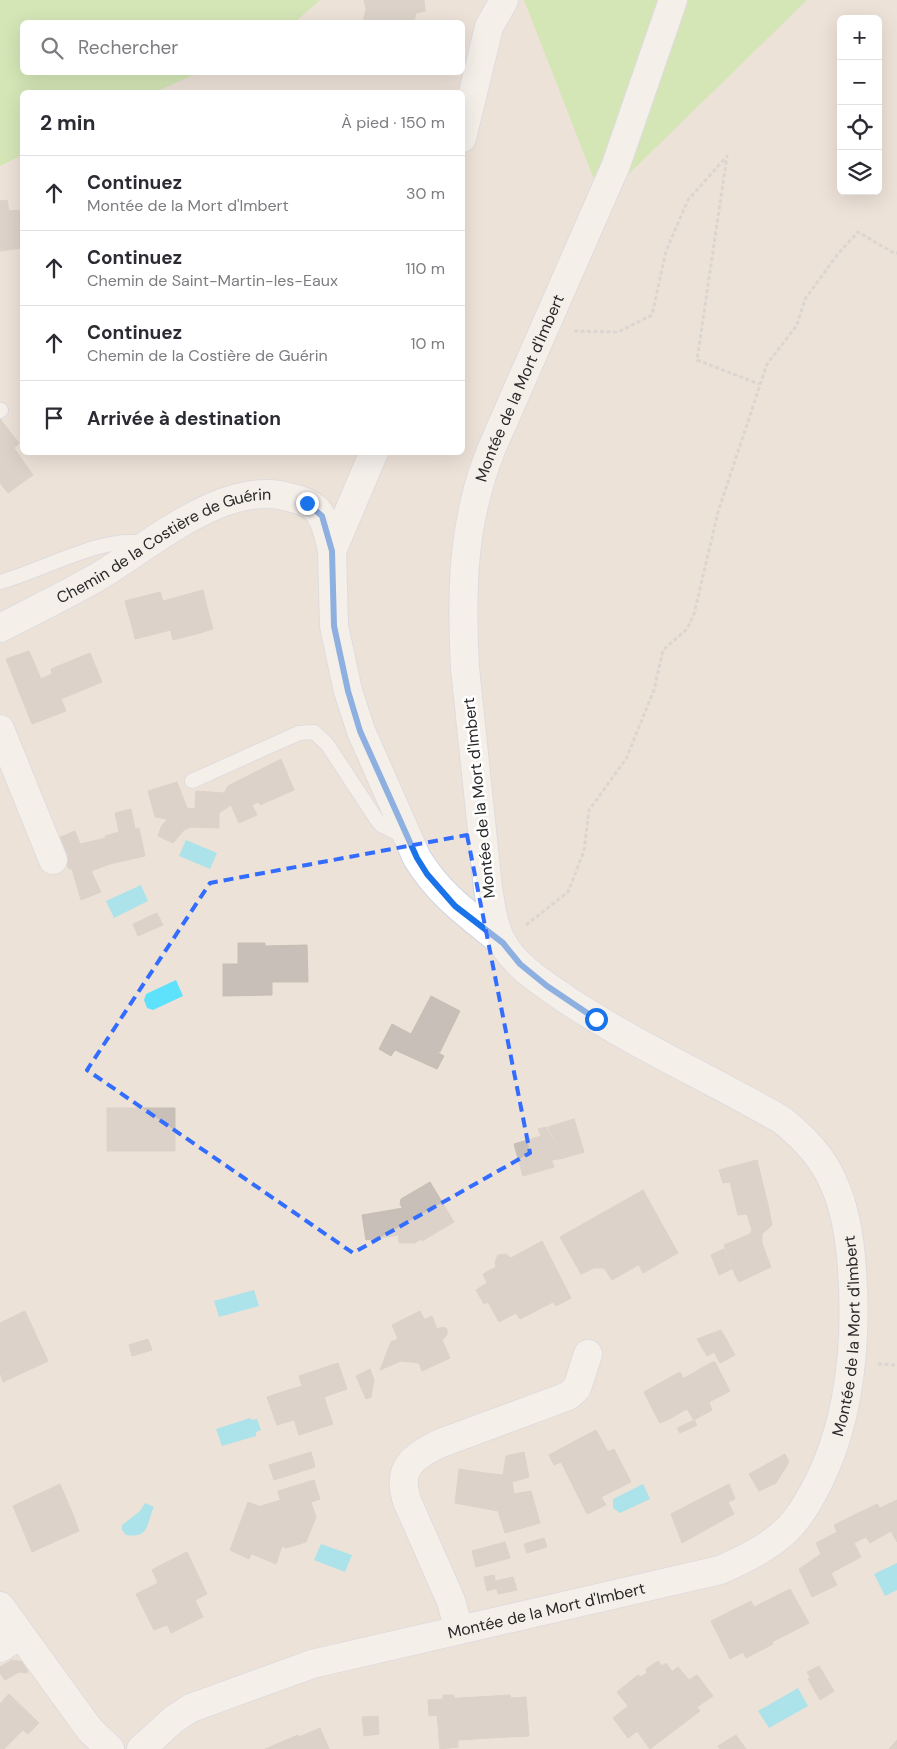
<!DOCTYPE html>
<html lang="fr">
<meta charset="utf-8">
<style>
:root{--surface:#fff;--page:#f7f7f7;--text:#2b2b33;--muted:#7c7c81;--line:#e1e1e2}
body{margin:0;font-family:"DM Sans",sans-serif;background:var(--page);color:var(--text)}
.controls{position:absolute;right:15px;top:15px;display:grid;overflow:hidden;border-radius:8px;box-shadow:0 5px 20px #0002}
.controls button{width:45px;height:45px;display:grid;place-items:center;padding:0;border:0;border-bottom:1px solid var(--line);background:var(--surface);color:var(--text);font:25px sans-serif}
.stop{position:absolute;width:15px;height:15px;margin:-11px;border:4px solid #1a73e8;border-radius:50%;background:#fff}
.stop.end{background:#1a73e8;border-color:#fff;box-shadow:0 1px 5px #0008}
.list{margin:0;padding:0;list-style:none}
h2{display:flex;justify-content:space-between;align-items:center;height:65px;margin:0;padding:0 20px;font-size:21px}
h2 small{font-size:16px;font-weight:400;color:var(--muted)}
.list li{display:grid;grid-template-columns:32px 1fr auto;gap:15px;align-items:center;box-sizing:border-box;height:75px;padding:0 20px;border-top:1px solid var(--line)}
.list b{display:block;font-size:19px;white-space:nowrap}
.list p{margin:0;font-size:16px;white-space:nowrap;color:var(--muted)}
.list em{font-size:16px;font-style:normal;color:var(--muted)}
.icon{flex:none;width:28px;height:28px;fill:none;stroke:currentColor;stroke-width:2;stroke-linecap:round;stroke-linejoin:round}
.map{position:relative;flex:none;width:897px;height:1749px;overflow:hidden}
.search{position:absolute;background:var(--surface);box-shadow:0 5px 20px #0002;left:20px;top:20px;width:445px;height:55px;display:flex;align-items:center;gap:12px;box-sizing:border-box;padding:0 18px;border-radius:8px;color:var(--muted);font-size:19px}
.panel{position:absolute;background:var(--surface);box-shadow:0 5px 20px #0002;left:20px;top:90px;width:445px;height:365px;border-radius:8px}
.map>svg:first-child{display:block}
.green{fill:#b6ea8d}
.water{fill:#5ee2fc}
.building{fill:#c8bfb8;stroke:#c8beb2}
.lines{fill:none;stroke-linecap:round;stroke-linejoin:round}
.service-casing{stroke:#cdd4e3;stroke-width:16}
.minor-casing{stroke:#cdd4e3;stroke-width:30}
.tertiary-casing{stroke:#cdd4e3;stroke-width:30}
.path{stroke:#c7c7c7;stroke-width:3;stroke-dasharray:4 2.5;stroke-linecap:butt}
.service{stroke:#fff;stroke-width:14}
.minor{stroke:#fff;stroke-width:28}
.tertiary{stroke:#fff;stroke-width:28}
.route{stroke:#1a73e8;stroke-width:6}
.marked{fill:none;stroke:#326dff;stroke-width:4;stroke-dasharray:10 6;stroke-linejoin:round}
.labels{text-anchor:middle;dominant-baseline:central;stroke-width:5;stroke-linejoin:round;paint-order:stroke}
.street-label{font-size:16px;fill:#282828;stroke:#fff}
</style>
<div class="map">
<svg width="897" height="1749" viewBox="0 0 897 1749">
<rect width="100%" height="100%" fill="#ede2d8"/>
<!-- green -->
<path class="green" d="M0,0H320L295,22H22V72L198,73L155,92H22V155L0,166Z
M524,0H807L602,200Z"/>
<!-- water -->
<path class="water" d="M186,840L217,853L210,869L179,856Z
M141,885L148,901L114,918L106,901Z
M176,980L183,996L153,1010L147,1008L144,1000L146,994Z
M254,1290L259,1306L219,1317L214,1301Z
M250,1418L252,1420L257,1419L261,1430L256,1432V1436L222,1446L216,1429Z
M643,1484L650,1499L620,1513L613,1508V1499Z
M145,1503L154,1507C146,1522 151,1539 126,1535L122,1530V1525L140,1511Z
M321,1544L352,1555L345,1572L314,1560Z
M897,1563V1590L885,1596L874,1574Z
M798,1688L808,1706L769,1728L758,1711Z"/>
<!-- building -->
<path class="building" d="M364,0H418L407,2L405,16L399,17L400,22H384L374,7L366,9Z
M424,0L425,11L416,13L414,22H400L399,17L405,16L407,2Z
M374,7L384,22H363L366,9Z
M7,200L9,211L22,210V238L0,242V201Z
M22,238V248L0,251V242Z
M0,419L19,443L14,448L33,475L8,493L0,483Z
M203,590L208,611L202,612L197,621L200,633L173,640L169,624L134,634L125,601L160,592L163,601Z
M208,611L213,629L200,633L197,621L202,612Z
M169,624L171,630L135,639L134,634Z
M29,651L41,679L52,674L51,669L90,653L102,682L61,699L66,711L32,724L6,659Z
M281,759L294,790L260,805L259,802L252,805L257,815L239,823L231,805L219,813V828L191,827L184,830L173,843L158,836L161,827L167,819L155,817L148,791L177,782L187,808L195,809L196,791L224,793L228,786Z
M131,809L135,829L139,828L145,856L110,864L91,871L101,892L81,900L72,869H69L56,839L75,831L80,844L106,838L105,836L119,832L115,813Z
M157,913L163,925L138,936L133,924Z
M238,943H265V946L307,945L308,982H272V987H238Z
M223,964H238V987H272V995L223,996Z
M431,996L460,1011L440,1052L435,1051L428,1065L395,1050L391,1056L379,1049L392,1024L411,1034Z
M435,1051L444,1056L437,1069L428,1065Z
M107,1108H175V1151H107Z
M574,1119L584,1152L564,1158L548,1127Z
M546,1127L548,1134L541,1136L538,1129Z
M546,1127L564,1158L535,1163L537,1172L523,1176L514,1144L548,1134Z
M551,1159L554,1167L537,1172L535,1163Z
M757,1160L769,1209L759,1211L762,1222L771,1220L772,1225L762,1234V1243L767,1257L751,1264L753,1268L735,1275L724,1245L750,1234L752,1230L747,1214L738,1215L730,1182L723,1183L719,1170Z
M430,1182L454,1222L422,1241L400,1204L401,1199Z
M643,1190L668,1235L639,1249L645,1261L612,1280L604,1268H594L581,1274L560,1237Z
M403,1208L413,1225L409,1228L398,1230L399,1235L366,1240L362,1215Z
M769,1209L771,1220L762,1222L759,1211Z
M413,1225L421,1239L415,1243H399L398,1230L409,1228Z
M668,1235L678,1253L643,1273L639,1265L645,1261L639,1249Z
M542,1241L571,1298L556,1306L553,1302L520,1319L516,1313L499,1322L488,1302L484,1304L476,1290L487,1283L483,1274L496,1267L495,1262L498,1255L506,1254L511,1258Z
M724,1249L732,1269L719,1275L711,1255Z
M767,1257L771,1267L739,1282L735,1275L753,1268L751,1264Z
M25,1311L41,1346L0,1365V1323Z
M420,1311L430,1331L443,1327L447,1329V1335L442,1340L450,1358L422,1371L419,1363L401,1361L391,1342L398,1339L392,1325Z
M432,1316L437,1329L430,1331L424,1320Z
M721,1330L735,1355L724,1361L718,1350L707,1356L697,1339Z
M148,1339L152,1350L132,1356L129,1345Z
M391,1342L401,1361L380,1370Z
M41,1346L44,1352L0,1372V1365Z
M718,1350L724,1361L720,1363L714,1352Z
M44,1352L48,1361L3,1382L0,1372Z
M712,1362H715L730,1391L709,1402L712,1410L694,1420L687,1409L671,1418L666,1408L655,1414L644,1392L669,1378L674,1384Z
M338,1363L347,1389L324,1397L333,1424L299,1435L285,1391L302,1386L299,1376Z
M370,1369L374,1380L371,1397L366,1399L356,1376Z
M680,1372L683,1378L674,1384L669,1378Z
M285,1391L294,1420L277,1425L267,1397Z
M666,1408L671,1418L660,1423L655,1414Z
M694,1420L697,1425L680,1433L677,1428Z
M596,1430L608,1452L585,1462L575,1441Z
M575,1441L585,1462L614,1449L631,1482L583,1506L561,1462L554,1465L549,1455Z
M311,1452L315,1467L274,1480L269,1465Z
M524,1452L529,1477L512,1482L514,1494L531,1491L540,1523L505,1533L498,1511L455,1503L459,1469L485,1473L491,1477L492,1481L502,1482L506,1456Z
M785,1454L789,1462L776,1483L759,1491L749,1474Z
M485,1473L503,1475L502,1482L492,1481L491,1477Z
M314,1480L320,1499L311,1502L316,1517L314,1522L282,1533L278,1544L259,1536L249,1559L230,1550L248,1502L269,1510L282,1506L278,1491Z
M60,1484L74,1517L51,1528L56,1541L32,1552L13,1506Z
M729,1484L735,1499L728,1502L734,1514L682,1543L671,1514Z
M601,1497L606,1505L587,1514L583,1506Z
M281,1500L282,1506L269,1510L261,1506Z
M897,1500V1542L891,1531L870,1543L866,1537L854,1543L861,1557L831,1573L837,1585L812,1597L799,1569L821,1554L816,1543L845,1528L842,1521L877,1504L880,1508Z
M74,1517L79,1531L56,1541L51,1528Z
M842,1521L845,1528L837,1532L834,1525Z
M314,1522L306,1542L286,1548L278,1544L282,1533Z
M259,1536L282,1546L276,1564L252,1554Z
M544,1538L547,1547L527,1553L524,1544Z
M505,1542L510,1558L476,1567L472,1551Z
M187,1552L207,1594L195,1600L203,1617L171,1633L165,1619L152,1626L136,1594L164,1580L157,1567Z
M157,1567L164,1580L158,1583L152,1570Z
M494,1575L497,1588L487,1591L484,1577Z
M513,1577L517,1590L498,1594L495,1581Z
M790,1589L809,1623L772,1642L770,1638L730,1659L711,1621L751,1601L754,1607Z
M165,1619L167,1625L154,1630L152,1626Z
M770,1638L773,1644L746,1658L743,1652Z
M12,1660L19,1672L5,1680L0,1673V1667Z
M12,1660L30,1663L27,1673L19,1672Z
M658,1661L669,1674L678,1667L689,1680L697,1675L713,1696L697,1707L685,1691L643,1724L644,1726L628,1738L613,1718L628,1706L617,1692L638,1675L641,1677L647,1673L646,1669Z
M666,1663L672,1671L669,1674L662,1666Z
M819,1666L834,1691L820,1700L808,1679L810,1677L807,1672Z
M685,1691L691,1700L677,1711L674,1708L646,1729L643,1724Z
M9,1694L39,1723L28,1734L23,1730L12,1741L0,1730V1704Z
M443,1695H454V1699H443Z
M510,1695L511,1698L526,1697L529,1736L490,1738L489,1722L457,1724L458,1747L440,1749L437,1715L429,1716L428,1700Z
M691,1700L700,1711L650,1749L637,1731L644,1726L646,1729L674,1708L677,1711Z
M378,1716L379,1734L364,1736L362,1717Z
M489,1722L490,1738L458,1740L457,1724Z
M320,1728L329,1749H265L298,1735L299,1737Z
M0,1730L12,1741L4,1749H0Z
M736,1735L746,1749H720L718,1746Z
M897,1740V1749H889Z"/>
<g class="lines">
<!-- service casing -->
<g class="service-casing">
<path id="service" d="M0,411L1,410
M0,582C39,572 103,535 142,543
M192,781L299,733L314,732L327,744L377,820L381,825L405,837"/>
</g>
<!-- minor casing -->
<g class="minor-casing">
<g id="minor">
<path d="M462,138L489,27L504,0"/>
<path d="M374,452L332,551L334,626L348,691L361,731L417,858C440,896 469,915 503,943"/>
<path id="s1" d="M0,628C31,612 64,596 94,579C148,548 226,476 292,498C300,500 309,502 316,509C326,519 329,537 332,551"/>
<path d="M0,729L53,860"/>
<path d="M0,1606L90,1730L110,1749"/>
<path d="M459,1630L451,1601L407,1501C396,1468 413,1456 441,1443L568,1396L577,1388L588,1354"/>
<path d="M0,1648L20,1635"/>
</g>
</g>
<!-- tertiary casing -->
<g class="tertiary-casing">
<g id="tertiary">
<path id="s2" d="M141,1749L174,1719L191,1708L312,1664L720,1570C749,1557 779,1543 798,1517C848,1446 858,1353 852,1269C850,1240 846,1210 834,1184C823,1157 804,1138 782,1120C711,1079 635,1045 567,1000C544,984 516,967 502,942C493,925 491,906 488,888L465,668C461,591 462,523 491,450L616,165L673,0"/>
</g>
</g>
<!-- path -->
<path class="path" d="M574,331L618,332L652,315L666,251L688,200L727,156L697,360L759,384
M526,925L568,892L584,851L589,810L626,759L654,690L663,650L687,629L694,614L718,512L767,364L797,325L805,299L837,255L858,232L894,253H897
M878,1364L897,1365"/>
<!-- service -->
<use href="#service" class="service"/>
<!-- minor -->
<use href="#minor" class="minor"/>
<!-- tertiary -->
<use href="#tertiary" class="tertiary"/>
</g>
<g class="lines">
<!-- route -->
<path class="route" d="M307,503L322,516L332,551L334,626L348,691L360,731L417,858L427,874L455,906L503,943L520,964L547,986L596,1019"/>
</g>
<!-- marked area -->
<path d="M0 0H897V1749H0ZM467,835L530,1153L353,1253L87,1070L210,883Z" fill="#ede2d8" fill-opacity=".55" fill-rule="evenodd"/>
<path class="marked" d="M467,835L530,1153L353,1253L87,1070L210,883Z"/>
<g class="labels">
<!-- street labels -->
<g class="street-label">
<text stroke="none"><textPath href="#s2" startOffset="2038">Montée de la Mort d'Imbert</textPath></text>
<text stroke="none"><textPath href="#s1" startOffset="185">Chemin de la Costière de Guérin</textPath></text>
<text transform="translate(479 798) rotate(-96)">Montée de la Mort d'Imbert</text>
<text stroke="none"><textPath href="#s2" startOffset="899">Montée de la Mort d'Imbert</textPath></text>
<text stroke="none"><textPath href="#s2" startOffset="434">Montée de la Mort d'Imbert</textPath></text>
</g>
</g>
</svg>
<div class="controls">
<button>+</button>
<button>−</button>
<button><svg class="icon" aria-label="locate" viewBox="0 0 24 24"><circle cx="12" cy="12" r="6"/><path d="M12 2v4M12 18v4M2 12h4M18 12h4"/></svg></button>
<button><svg class="icon" aria-label="layers" viewBox="0 0 24 24"><path d="M12 4l9 5-9 5-9-5zM3 14l9 5 9-5"/></svg></button>
</div>
<div class="stop" style="left:596px;top:1019px"></div>
<div class="stop end" style="left:307px;top:503px"></div>
<div class="search"><svg class="icon" aria-label="search" viewBox="0 0 24 24"><circle cx="10" cy="10" r="6"/><path d="M15 15l6 6"/></svg>Rechercher</div>
<section class="panel">
<h2>2 min<small>À pied · 150 m</small></h2>
<ul class="list">
<li><svg class="icon" aria-label="ahead" viewBox="0 0 24 24"><path d="M12 20V5M6 11l6-6 6 6"/></svg><div><b>Continuez</b><p>Montée de la Mort d'Imbert</p></div><em>30 m</em></li>
<li><svg class="icon" aria-label="ahead" viewBox="0 0 24 24"><path d="M12 20V5M6 11l6-6 6 6"/></svg><div><b>Continuez</b><p>Chemin de Saint-Martin-les-Eaux</p></div><em>110 m</em></li>
<li><svg class="icon" aria-label="ahead" viewBox="0 0 24 24"><path d="M12 20V5M6 11l6-6 6 6"/></svg><div><b>Continuez</b><p>Chemin de la Costière de Guérin</p></div><em>10 m</em></li>
<li><svg class="icon" aria-label="arrive" viewBox="0 0 24 24"><path d="M6 21V4h12l-3 4 3 4H6"/></svg><div><b>Arrivée à destination</b></div></li>
</ul>
</section>
</div>
